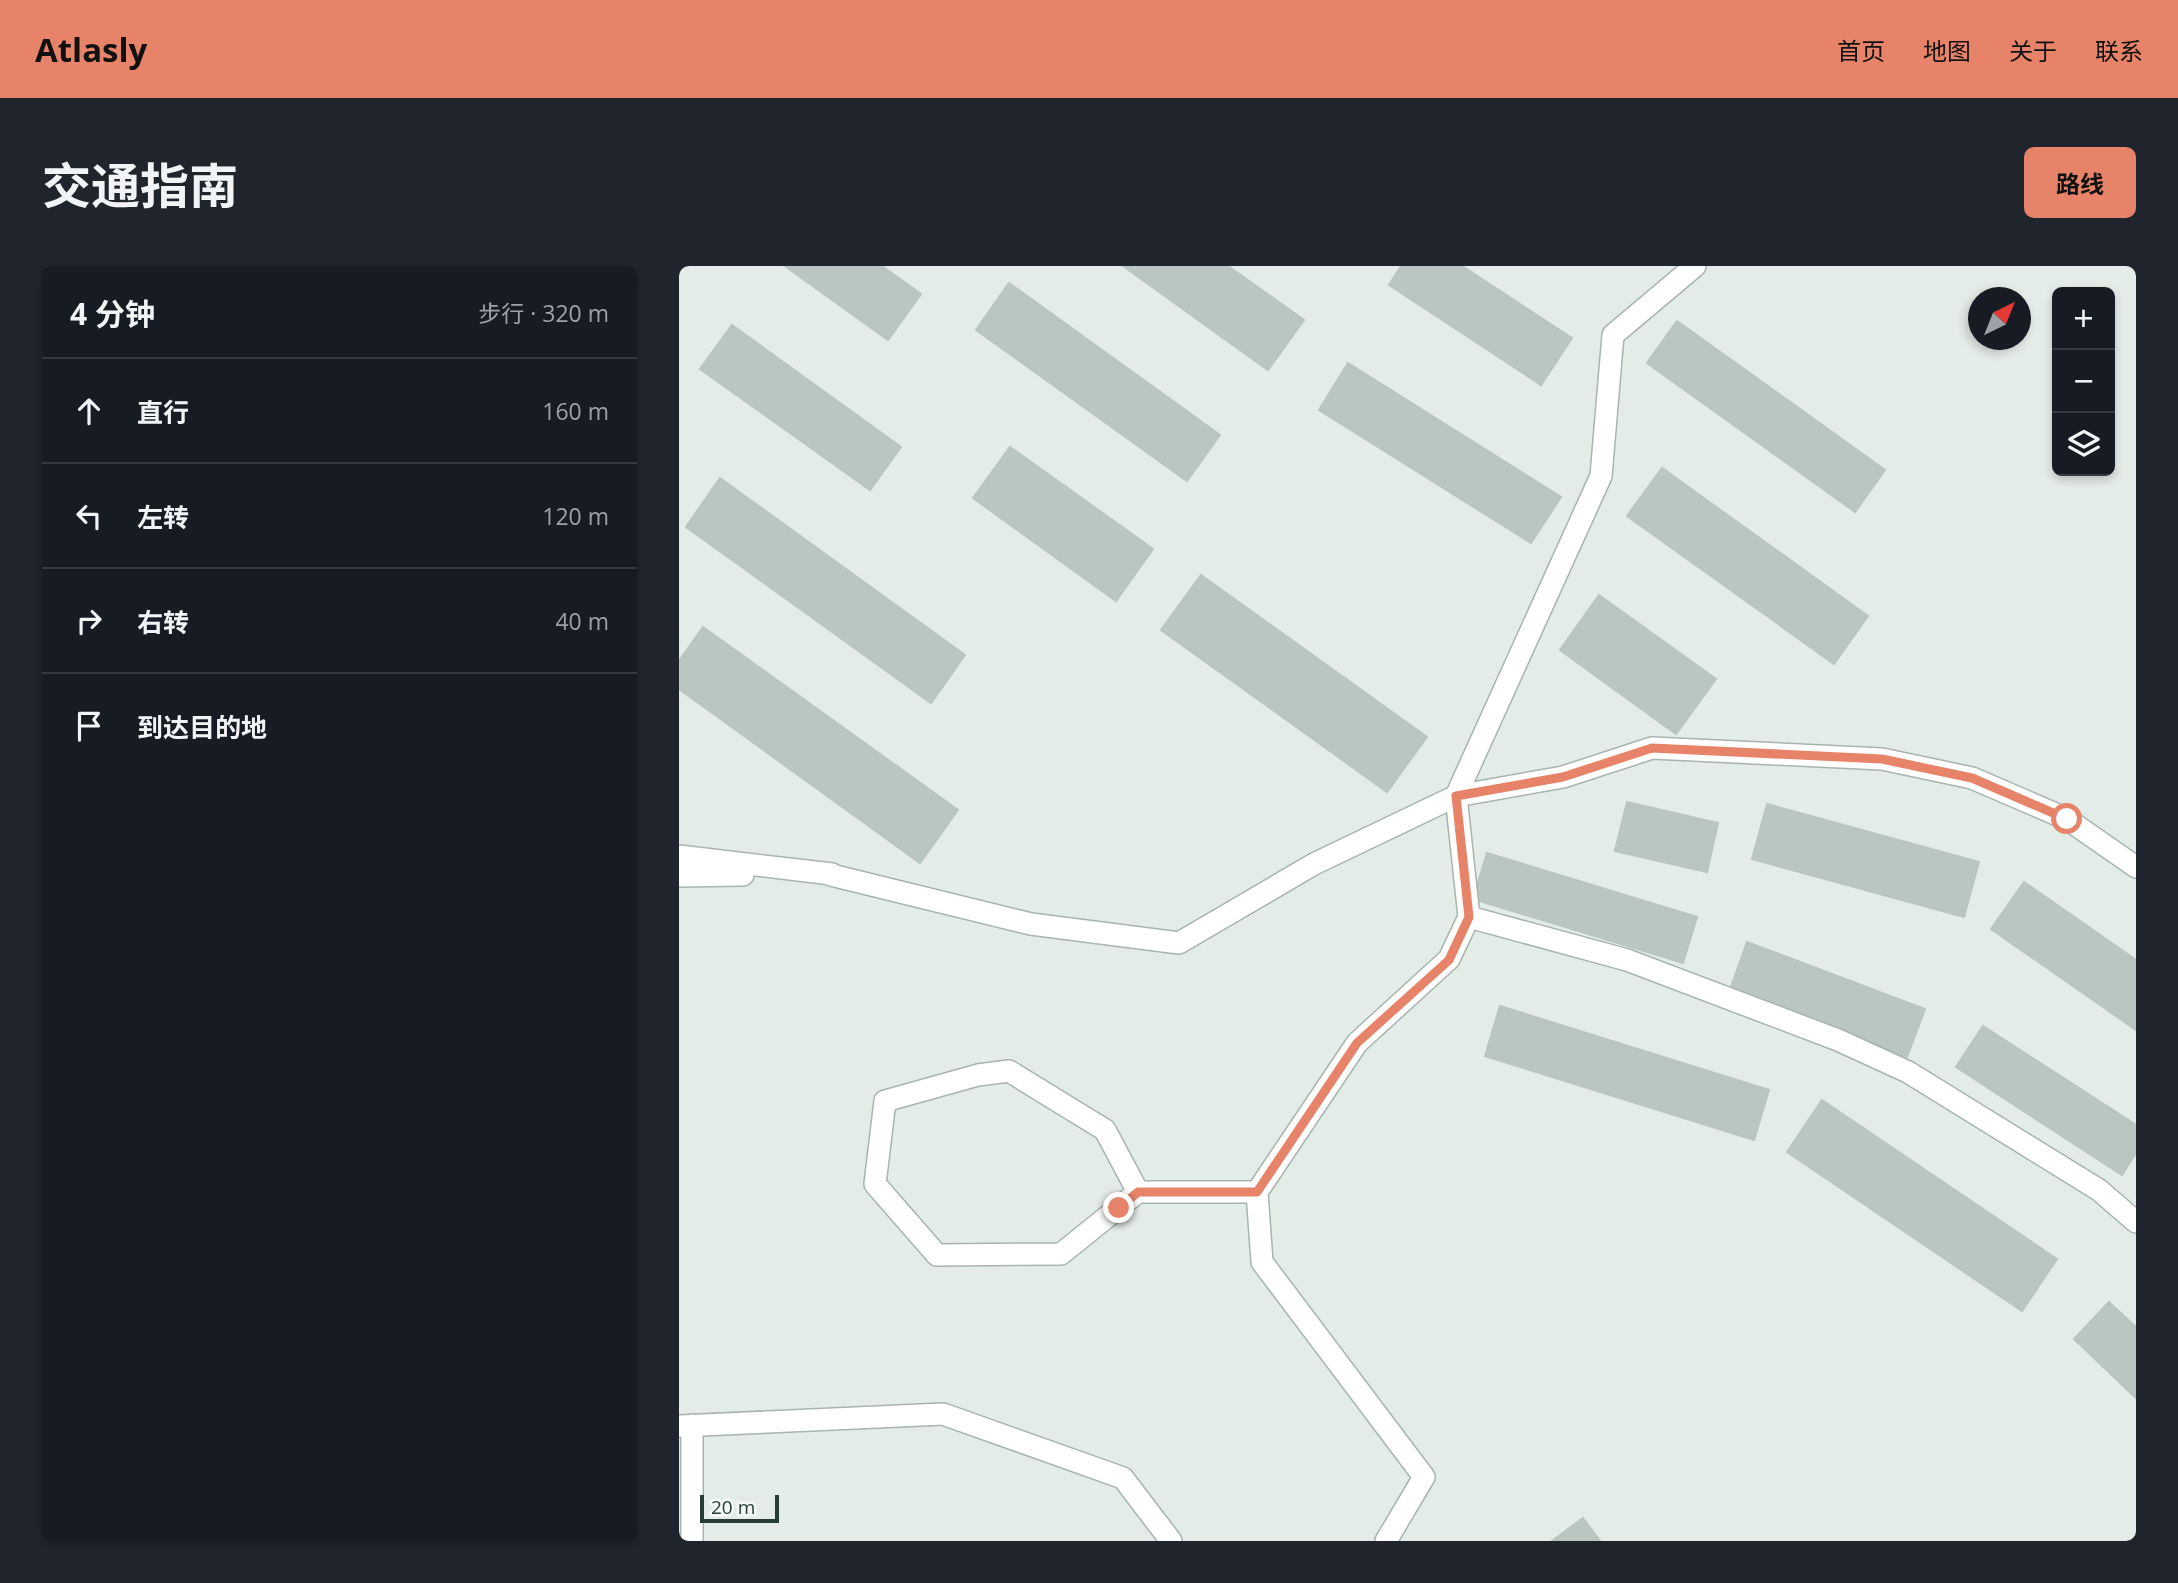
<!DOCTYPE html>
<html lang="zh">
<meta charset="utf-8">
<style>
:root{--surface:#171b24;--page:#20242c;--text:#f1f3f6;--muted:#9ea1a6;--line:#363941;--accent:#e78368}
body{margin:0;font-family:"Open Sans","Noto Sans SC",sans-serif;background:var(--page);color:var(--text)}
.controls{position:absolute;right:21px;top:21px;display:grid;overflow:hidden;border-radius:10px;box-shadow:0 4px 10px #0003}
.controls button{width:63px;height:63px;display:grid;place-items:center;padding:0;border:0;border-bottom:2px solid var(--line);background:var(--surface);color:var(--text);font:35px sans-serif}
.compass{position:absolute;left:1289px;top:21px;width:63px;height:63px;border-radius:50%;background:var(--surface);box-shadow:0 4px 10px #0003;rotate:43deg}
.scale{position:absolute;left:21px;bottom:18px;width:79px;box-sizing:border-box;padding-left:7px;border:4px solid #253d35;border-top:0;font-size:19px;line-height:24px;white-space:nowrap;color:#253d35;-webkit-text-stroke:5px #f4f9f7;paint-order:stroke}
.stop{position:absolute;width:21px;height:21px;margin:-16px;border:5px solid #e78368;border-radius:50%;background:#fff}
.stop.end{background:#e78368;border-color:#fff;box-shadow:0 2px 7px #0008}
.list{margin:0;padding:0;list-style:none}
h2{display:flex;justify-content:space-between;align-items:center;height:91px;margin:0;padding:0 28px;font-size:30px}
h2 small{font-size:23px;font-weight:400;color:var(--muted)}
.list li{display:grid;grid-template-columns:46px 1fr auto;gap:21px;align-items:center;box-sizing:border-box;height:105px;padding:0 28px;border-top:2px solid var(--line)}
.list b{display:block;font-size:26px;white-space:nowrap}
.list em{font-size:23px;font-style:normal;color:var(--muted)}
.icon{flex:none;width:38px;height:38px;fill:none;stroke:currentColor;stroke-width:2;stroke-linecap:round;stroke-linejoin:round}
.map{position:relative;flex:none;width:1457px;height:1275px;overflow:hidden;border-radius:10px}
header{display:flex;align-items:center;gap:42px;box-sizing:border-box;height:98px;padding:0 35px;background:var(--accent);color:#111}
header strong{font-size:33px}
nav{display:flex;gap:38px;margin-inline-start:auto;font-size:24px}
.intro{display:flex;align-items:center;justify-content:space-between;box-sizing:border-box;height:168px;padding:0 42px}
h1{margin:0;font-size:49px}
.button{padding:18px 32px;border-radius:10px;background:var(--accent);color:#111;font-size:24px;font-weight:700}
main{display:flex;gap:42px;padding:0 42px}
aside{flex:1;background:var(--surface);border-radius:10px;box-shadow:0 4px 10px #0003}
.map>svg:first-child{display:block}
.building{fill:#bac7c1;stroke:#b7c6bf;stroke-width:2}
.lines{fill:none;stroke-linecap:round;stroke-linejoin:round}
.street-casing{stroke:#a7b4af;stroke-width:24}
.street{stroke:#fff;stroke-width:21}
.route{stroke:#e78368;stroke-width:9}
</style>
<header>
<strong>Atlasly</strong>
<nav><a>首页</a><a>地图</a><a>关于</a><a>联系</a></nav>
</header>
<div class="intro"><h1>交通指南</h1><a class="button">路线</a></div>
<main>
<aside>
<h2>4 分钟<small>步行 · 320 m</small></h2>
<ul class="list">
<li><svg class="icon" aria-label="ahead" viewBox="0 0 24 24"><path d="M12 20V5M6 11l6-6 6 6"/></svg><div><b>直行</b></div><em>160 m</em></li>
<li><svg class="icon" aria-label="left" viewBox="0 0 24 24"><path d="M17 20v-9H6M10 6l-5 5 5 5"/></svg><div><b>左转</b></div><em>120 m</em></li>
<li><svg class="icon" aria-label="right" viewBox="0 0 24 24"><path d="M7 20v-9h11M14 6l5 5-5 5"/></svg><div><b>右转</b></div><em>40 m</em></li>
<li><svg class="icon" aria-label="arrive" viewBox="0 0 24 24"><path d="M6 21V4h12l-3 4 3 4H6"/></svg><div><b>到达目的地</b></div></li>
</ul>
</aside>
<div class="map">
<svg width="1457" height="1275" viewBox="0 0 1457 1275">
<rect width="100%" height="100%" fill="#e4ece8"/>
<!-- building -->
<path class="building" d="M106,0H203L242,28L209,74Z
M444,0H549L625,54L589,104Z
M722,0H783L893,72L862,119L710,19Z
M330,17L541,169L508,215L297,64Z
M998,55L1206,204L1176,246L968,97Z
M53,59L222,181L191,224L21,103Z
M669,97L882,231L852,277L640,144Z
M331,181L474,283L437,335L294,232Z
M983,202L1189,350L1155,398L948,250Z
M41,212L286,389L252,437L7,261Z
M522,309L748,471L708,526L482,364Z
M920,329L1037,413L997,468L881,384Z
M24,361L279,544L241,597L0,423V395Z
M948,536L1039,557L1028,606L936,585Z
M1088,538L1300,596L1285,651L1073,593Z
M808,587L1018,651L1004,697L794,633Z
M1345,616L1457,694V764L1312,663Z
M1068,676L1246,743L1228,791L1051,724Z
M821,740L1090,824L1075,874L806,790Z
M1304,760L1457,859V887L1443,909L1277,801Z
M1143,834L1378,993L1343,1045L1108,886Z
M1430,1036L1457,1061V1132L1395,1073Z
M904,1252L921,1275H873Z"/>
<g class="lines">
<!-- street casing -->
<g class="street-casing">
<path id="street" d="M0,590L153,608L152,609L352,658L500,677L635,598L777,530L884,511L973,482L1203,493L1293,512L1388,553L1457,601
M0,610L64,609
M790,651L948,694L1159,774L1229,806L1420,924L1457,956
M459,926L382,988L258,989L196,918L206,835L299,809L330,805L426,864L459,926H578
M13,1159V1275
M0,1160L264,1148L444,1212L492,1275
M707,1275L745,1211L583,996L578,926L678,777L770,693L790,651L777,530L922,210L934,69L1016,0"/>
</g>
<!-- street -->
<use href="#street" class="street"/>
</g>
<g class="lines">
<!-- route -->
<path class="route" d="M440,942L459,926H578L678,777L770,694L790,651L777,530L884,511L973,482L1203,493L1293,512L1388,553"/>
</g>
</svg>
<div class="controls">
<button>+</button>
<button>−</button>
<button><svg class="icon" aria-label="layers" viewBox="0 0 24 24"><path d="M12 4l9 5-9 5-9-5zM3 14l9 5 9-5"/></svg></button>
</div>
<svg class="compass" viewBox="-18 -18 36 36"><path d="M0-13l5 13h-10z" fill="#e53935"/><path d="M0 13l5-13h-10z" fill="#9ea1a6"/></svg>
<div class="scale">20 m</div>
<div class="stop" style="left:1388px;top:553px"></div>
<div class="stop end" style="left:440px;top:942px"></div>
</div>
</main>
